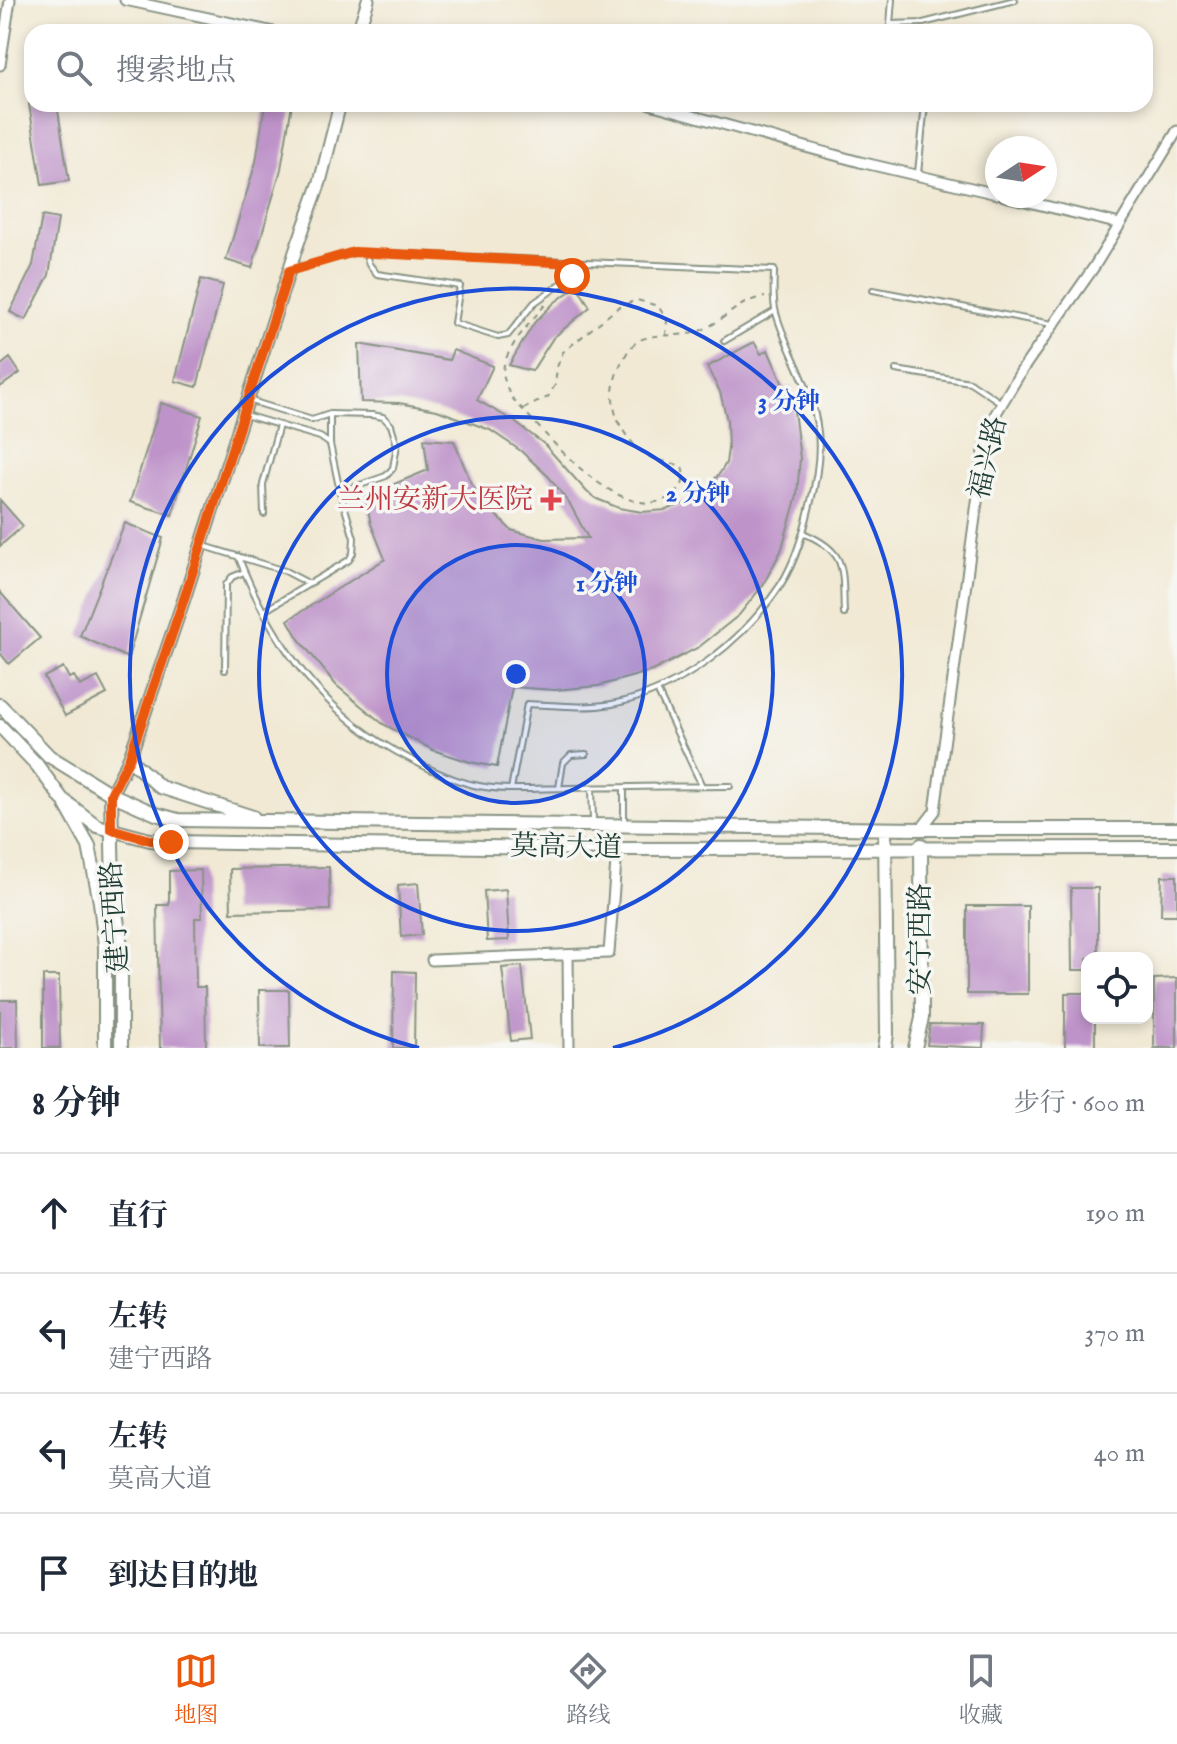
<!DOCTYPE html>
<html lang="zh">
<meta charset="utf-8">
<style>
:root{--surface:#fff;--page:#f2f2f3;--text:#1f2937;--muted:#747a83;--line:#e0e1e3;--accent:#ea580c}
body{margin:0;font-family:"IM FELL English","Noto Serif SC",serif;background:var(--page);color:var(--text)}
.controls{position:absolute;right:24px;bottom:24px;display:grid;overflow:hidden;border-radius:16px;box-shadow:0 4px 12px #0003}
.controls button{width:72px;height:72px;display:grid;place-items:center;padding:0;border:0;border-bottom:2px solid var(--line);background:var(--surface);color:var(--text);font:40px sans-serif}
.compass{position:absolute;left:985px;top:136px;width:72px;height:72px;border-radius:50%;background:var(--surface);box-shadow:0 4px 12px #0003;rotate:78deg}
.stop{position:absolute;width:24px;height:24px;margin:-18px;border:6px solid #ea580c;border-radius:50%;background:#fff}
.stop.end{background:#ea580c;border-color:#fff;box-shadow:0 2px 8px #0008}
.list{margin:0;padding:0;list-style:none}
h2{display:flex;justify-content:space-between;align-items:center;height:104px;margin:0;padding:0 32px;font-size:34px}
h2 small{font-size:26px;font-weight:400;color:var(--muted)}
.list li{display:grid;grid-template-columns:52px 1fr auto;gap:24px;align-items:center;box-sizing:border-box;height:120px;padding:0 32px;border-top:2px solid var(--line)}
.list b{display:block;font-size:30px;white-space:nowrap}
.list p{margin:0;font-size:26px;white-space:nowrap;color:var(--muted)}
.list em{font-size:26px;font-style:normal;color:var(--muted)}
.icon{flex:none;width:44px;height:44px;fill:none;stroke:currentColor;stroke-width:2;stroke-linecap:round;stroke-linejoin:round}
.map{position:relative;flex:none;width:1177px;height:1048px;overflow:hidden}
.search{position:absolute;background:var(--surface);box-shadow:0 4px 12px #0003;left:24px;right:24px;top:24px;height:88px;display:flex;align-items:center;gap:20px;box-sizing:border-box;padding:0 28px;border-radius:24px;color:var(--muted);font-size:30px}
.sheet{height:584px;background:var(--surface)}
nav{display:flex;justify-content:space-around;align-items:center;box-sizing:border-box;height:112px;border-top:2px solid var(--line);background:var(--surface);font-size:22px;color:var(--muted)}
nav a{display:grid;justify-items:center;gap:4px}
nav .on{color:var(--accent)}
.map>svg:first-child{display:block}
.building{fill:#be93c9}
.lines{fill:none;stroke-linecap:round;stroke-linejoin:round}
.service-casing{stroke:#889384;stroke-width:8}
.minor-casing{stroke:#889384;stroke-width:13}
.tertiary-casing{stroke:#889384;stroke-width:15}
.secondary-casing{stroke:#889384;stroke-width:16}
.path{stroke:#889384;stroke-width:2;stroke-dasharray:6 6;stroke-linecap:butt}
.service{stroke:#fff;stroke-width:4}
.minor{stroke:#fff;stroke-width:9}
.tertiary{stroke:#fff;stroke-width:11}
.secondary{stroke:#fff;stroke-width:12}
.route{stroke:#ea580c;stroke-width:10}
.ring{fill:none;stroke:#1d4ed8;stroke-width:4}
.health-dot{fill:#e0444e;stroke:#f6f6f2;stroke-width:3}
.labels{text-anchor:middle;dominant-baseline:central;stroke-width:7;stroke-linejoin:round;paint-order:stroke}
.street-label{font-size:28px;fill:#1f3d34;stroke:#f6f6f2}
.health-label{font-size:28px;fill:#be3a42;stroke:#f6f6f2;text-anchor:end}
.centre{fill:#1d4ed8;stroke:#f6f6f2;stroke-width:4}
.ring-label{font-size:24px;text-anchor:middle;font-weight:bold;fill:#1d4ed8;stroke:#f6f6f2;stroke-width:7;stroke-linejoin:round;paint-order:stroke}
</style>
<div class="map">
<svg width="1177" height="1048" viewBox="0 0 1177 1048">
<rect width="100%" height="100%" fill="#f6f6f2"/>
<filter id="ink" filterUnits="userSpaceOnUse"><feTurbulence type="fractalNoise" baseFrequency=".0125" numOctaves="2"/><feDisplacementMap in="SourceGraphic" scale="16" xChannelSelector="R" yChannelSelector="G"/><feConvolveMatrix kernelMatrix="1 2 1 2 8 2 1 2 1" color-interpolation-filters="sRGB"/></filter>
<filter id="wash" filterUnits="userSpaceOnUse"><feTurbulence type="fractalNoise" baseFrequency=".006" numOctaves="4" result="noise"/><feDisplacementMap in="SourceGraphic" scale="32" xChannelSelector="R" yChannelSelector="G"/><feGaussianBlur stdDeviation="1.8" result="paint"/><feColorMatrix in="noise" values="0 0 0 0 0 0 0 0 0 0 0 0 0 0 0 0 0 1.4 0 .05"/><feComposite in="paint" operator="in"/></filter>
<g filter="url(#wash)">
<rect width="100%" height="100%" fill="#f1e9d4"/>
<g id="blocks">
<!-- building -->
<path class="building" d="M29,104H57L69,181L42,185Z
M265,104H292L281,169L252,268L226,260L256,162Z
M42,216L58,219L49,275L26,320L10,312L33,265Z
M201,279L223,285L197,387L175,381Z
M577,286L590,307L553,338L532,371L509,365L534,323L554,303Z
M754,342L761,354L768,350L785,389L791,387L800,458L797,496L781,551L763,585L739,615L699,647L652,671L598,686L555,690L512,687L497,767L470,762L433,750L383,724L336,685L298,638L288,620L385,559L371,524L365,496L428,470L424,439L454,441L471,483L489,508L511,530L544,539L588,538L571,506L549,477L521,451L490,430L437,410L399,403L361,402L359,344L449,360L453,350L493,366L477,400L512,420L544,444L587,492L597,499L619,508L642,512L666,510L688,502L706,489L720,473L726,463L728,449L727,420L720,392L707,367Z
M10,358L20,373L0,387V366Z
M161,403L202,416L172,515L130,502Z
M0,500L23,526L0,546Z
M125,523L163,538L128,658L80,636Z
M0,592L40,638L9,664L0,653Z
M63,667L69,678L74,676L80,686L98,677L107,694L65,716L44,677Z
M329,867L330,910L231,912L230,869Z
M201,870L202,918H195L196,987H205L206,1048H160L157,905H169V871Z
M1162,876H1177V915H1161Z
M418,883L422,935L401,937L398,885Z
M1071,888H1098V958H1087V970H1072Z
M506,889L509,940L487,941L484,891Z
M967,906H1028V994H967Z
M522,966L530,1039L511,1041L502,968Z
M394,971L415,972L414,1048H393Z
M43,976H59L60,1048H43Z
M1177,978V1048H1154V979Z
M259,990H289L290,1048H260Z
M1065,993H1087V1018H1095V1048H1065Z
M0,1000H17L18,1048H0Z
M930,1024L984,1025L983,1048L927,1045Z"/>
</g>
</g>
<g filter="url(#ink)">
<use href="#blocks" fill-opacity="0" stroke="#889384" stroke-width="2"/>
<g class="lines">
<!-- service casing -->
<g class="service-casing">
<path id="service" d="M892,0L890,24L923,23L1015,0
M918,173L925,104
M365,252L369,264L377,274L460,286L454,323L498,337L508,335L534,303L572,276L573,263
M292,270L354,252L774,270C774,283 772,300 776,313C787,352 813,388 818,432C821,456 816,482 810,505C804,531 796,561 781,584C743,642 680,691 612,704C584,709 554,705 527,704L511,789
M873,290L1052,324
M724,341L775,311
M896,370L970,382L1000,402
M248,400L312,420L330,414L372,415L383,417L391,425L397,445L393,468L386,476L340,492
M245,415L320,437L330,444
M264,514L263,484L279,425
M803,533C849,552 842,570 844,614
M201,545L285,571L308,583
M238,556C273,645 325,717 412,760C431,770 452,780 474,785C505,792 539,788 571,788C624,787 677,786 730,786
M264,611L349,560L353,553L354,538L340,492L330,444V414
M225,670L226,585L232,577L244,572
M657,690L702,786
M559,788L563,763L571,755L586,754
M592,788L593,821
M624,788V823"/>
</g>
<!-- minor casing -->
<g class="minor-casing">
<path id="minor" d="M125,0L274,32
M0,65L10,0
M650,104L860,162L997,194
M1004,196L1120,224
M921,829L935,811L984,451L995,415L1022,370L1094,267L1177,131
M568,955L569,1048
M432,960L609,953L617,849"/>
</g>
<!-- tertiary casing -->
<g class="tertiary-casing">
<path id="tertiary" d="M358,32L368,0
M111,794L129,759L184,599L296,249L320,182L340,104"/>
</g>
<!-- secondary casing -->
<g class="secondary-casing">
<path id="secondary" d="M0,705L49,756L111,794L156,814L178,820L921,829H1177
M0,726L37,765L62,799L97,826L150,840L171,842L617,849L1177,848
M129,759L160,787L253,817
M111,794L113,891L121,946V1048
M66,805L89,846L100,902L105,945V1048
M885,1048L887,1034L885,829
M915,1048L922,1018L921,845"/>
</g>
<!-- path -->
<path class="path" d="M545,305C532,320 509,345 504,365C501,375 507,387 510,396C544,430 621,533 675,494C684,487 685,477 682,466C670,462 652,460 642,452C612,427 604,391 624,358C628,351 632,344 640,340C661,331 684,340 706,328C728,317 740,300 765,297
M523,409L548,397L555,385L557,367L563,352L620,306L637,300L658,306L667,320L666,336"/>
<!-- service -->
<use href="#service" class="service"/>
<!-- minor -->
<use href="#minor" class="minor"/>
<!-- tertiary -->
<use href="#tertiary" class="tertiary"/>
<!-- secondary -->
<use href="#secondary" class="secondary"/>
</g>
</g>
<g class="lines" filter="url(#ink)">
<!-- route -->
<path class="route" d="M171,842L150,840L111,829V794L129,759L184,599L289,271L354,252L573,263L572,276"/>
</g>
<!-- distance rings -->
<circle cx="516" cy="674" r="129" fill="#1d4ed8" fill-opacity=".12"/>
<g class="ring">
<circle cx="516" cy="674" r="129"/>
<circle cx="516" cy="674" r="257"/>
<path d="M419 1048A386 386 0 1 1 613 1048"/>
</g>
<!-- markers -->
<path class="health-dot" d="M547 488h8v8h8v8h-8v8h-8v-8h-8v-8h8z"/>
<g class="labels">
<!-- street labels -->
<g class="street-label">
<text transform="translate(989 458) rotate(-77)">福兴路</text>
<text transform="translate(566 848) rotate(1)">莫高大道</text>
<text transform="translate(116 917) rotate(-94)">建宁西路</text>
<text transform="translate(921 939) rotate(-90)">安宁西路</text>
</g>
<!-- health labels -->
<g class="health-label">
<text x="533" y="500">兰州安新大医院</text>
</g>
</g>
<circle cx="516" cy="674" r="12" class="centre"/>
<g class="ring-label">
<text x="789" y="409">3 分钟</text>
<text x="698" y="501">2 分钟</text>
<text x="607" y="591">1 分钟</text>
</g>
</svg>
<div class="controls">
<button><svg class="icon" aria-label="locate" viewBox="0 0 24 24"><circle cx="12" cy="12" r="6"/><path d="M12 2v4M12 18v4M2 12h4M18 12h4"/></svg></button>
</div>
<svg class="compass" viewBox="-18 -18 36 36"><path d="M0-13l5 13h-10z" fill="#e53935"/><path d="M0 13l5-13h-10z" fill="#747a83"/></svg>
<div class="stop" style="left:572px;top:276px"></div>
<div class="stop end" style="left:171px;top:842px"></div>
<div class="search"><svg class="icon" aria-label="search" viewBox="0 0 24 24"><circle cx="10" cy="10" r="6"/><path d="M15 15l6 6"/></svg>搜索地点</div>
</div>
<section class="sheet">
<h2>8 分钟<small>步行 · 600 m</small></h2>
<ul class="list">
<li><svg class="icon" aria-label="ahead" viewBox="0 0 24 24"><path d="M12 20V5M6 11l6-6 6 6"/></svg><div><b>直行</b></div><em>190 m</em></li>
<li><svg class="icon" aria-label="left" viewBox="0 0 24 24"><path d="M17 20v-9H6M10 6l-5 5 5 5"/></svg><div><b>左转</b><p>建宁西路</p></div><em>370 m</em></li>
<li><svg class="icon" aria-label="left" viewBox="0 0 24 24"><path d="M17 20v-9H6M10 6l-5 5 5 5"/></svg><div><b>左转</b><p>莫高大道</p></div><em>40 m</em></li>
<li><svg class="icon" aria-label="arrive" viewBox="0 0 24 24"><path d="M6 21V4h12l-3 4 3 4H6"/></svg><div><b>到达目的地</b></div></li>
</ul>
</section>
<nav>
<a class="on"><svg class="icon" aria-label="map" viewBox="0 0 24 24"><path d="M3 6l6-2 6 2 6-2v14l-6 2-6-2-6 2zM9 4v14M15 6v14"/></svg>地图</a>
<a><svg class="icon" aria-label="directions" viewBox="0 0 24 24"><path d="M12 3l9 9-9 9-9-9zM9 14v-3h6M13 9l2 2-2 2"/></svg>路线</a>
<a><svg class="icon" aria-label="saved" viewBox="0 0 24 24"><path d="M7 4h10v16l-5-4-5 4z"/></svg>收藏</a>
</nav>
